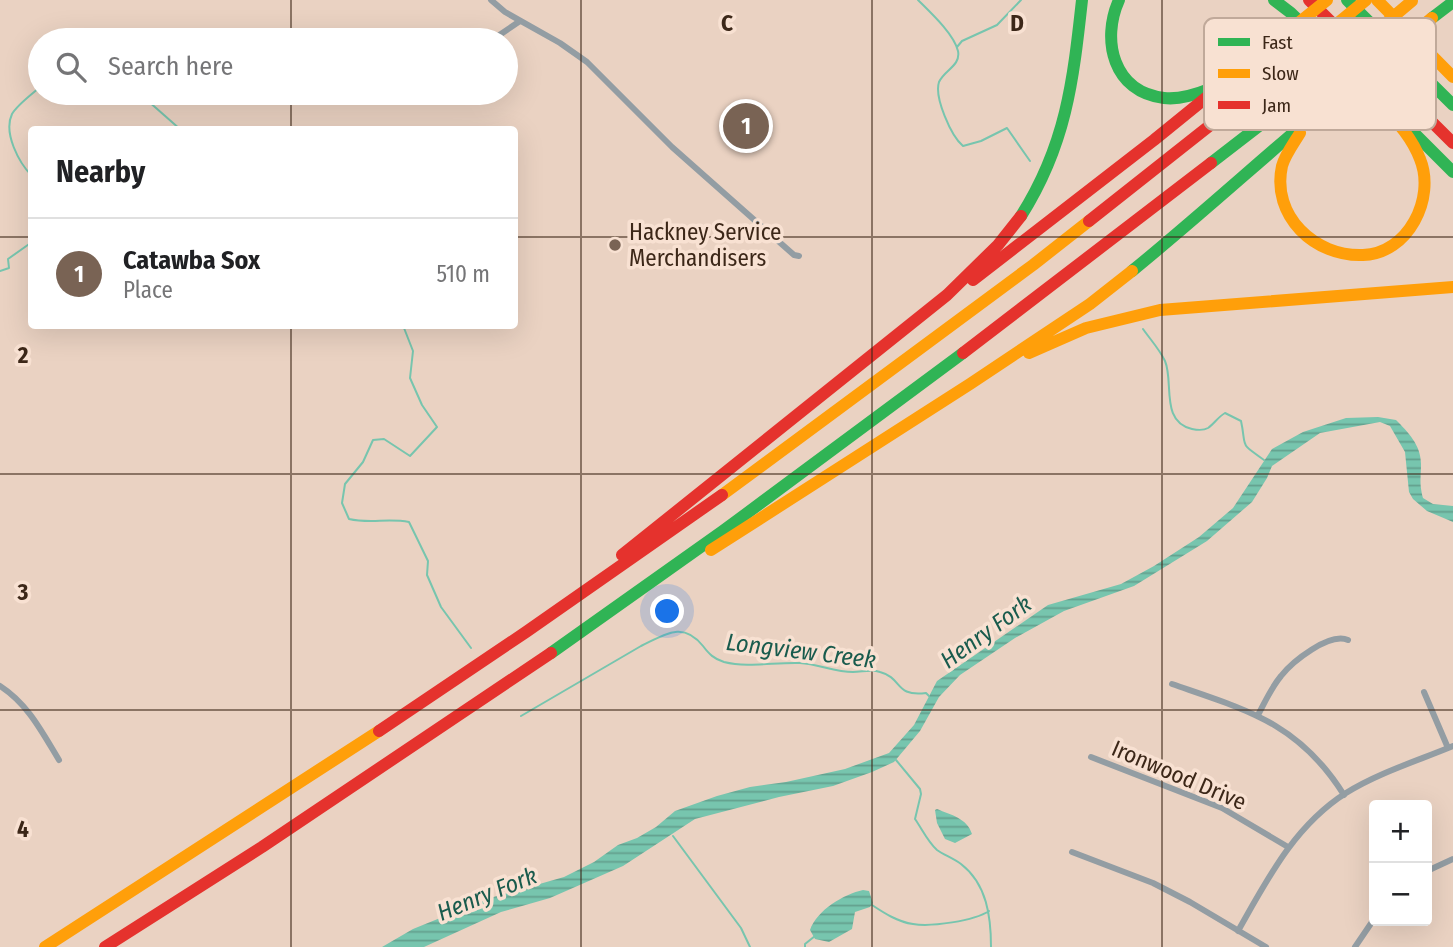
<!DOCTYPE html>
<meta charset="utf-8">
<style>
:root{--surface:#fff;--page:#f2f2f2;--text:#202124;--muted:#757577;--line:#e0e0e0;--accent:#796354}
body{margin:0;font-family:"Fira Sans Condensed",sans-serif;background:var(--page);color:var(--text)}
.controls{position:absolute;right:21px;bottom:21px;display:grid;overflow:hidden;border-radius:7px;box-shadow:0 7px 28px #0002}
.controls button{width:63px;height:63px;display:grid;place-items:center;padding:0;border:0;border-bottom:2px solid var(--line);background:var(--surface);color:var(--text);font:35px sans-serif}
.you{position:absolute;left:668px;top:612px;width:24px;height:24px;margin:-18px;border:5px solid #fff;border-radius:50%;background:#1a73e8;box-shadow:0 0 0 10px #1a73e833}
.badge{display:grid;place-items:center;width:46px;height:46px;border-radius:50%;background:var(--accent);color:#fff;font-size:23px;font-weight:700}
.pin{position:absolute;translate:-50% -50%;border:4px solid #fff;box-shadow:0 2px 7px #0006}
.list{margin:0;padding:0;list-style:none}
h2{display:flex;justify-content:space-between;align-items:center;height:91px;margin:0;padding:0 28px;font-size:30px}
h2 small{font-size:23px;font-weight:400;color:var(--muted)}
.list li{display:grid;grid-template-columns:46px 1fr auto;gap:21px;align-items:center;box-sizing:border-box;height:112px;padding:0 28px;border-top:2px solid var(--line)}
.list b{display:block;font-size:26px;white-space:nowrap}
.list p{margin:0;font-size:23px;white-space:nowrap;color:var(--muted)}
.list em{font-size:23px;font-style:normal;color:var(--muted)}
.icon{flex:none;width:38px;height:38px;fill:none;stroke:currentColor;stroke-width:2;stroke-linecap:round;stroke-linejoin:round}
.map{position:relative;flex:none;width:1453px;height:947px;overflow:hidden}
.search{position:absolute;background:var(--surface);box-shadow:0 7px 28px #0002;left:28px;top:28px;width:490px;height:77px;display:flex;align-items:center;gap:18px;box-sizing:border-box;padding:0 24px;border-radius:38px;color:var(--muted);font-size:26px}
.panel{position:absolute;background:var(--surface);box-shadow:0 7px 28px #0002;left:28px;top:126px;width:490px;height:203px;border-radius:7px}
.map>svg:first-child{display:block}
.water{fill:url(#water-rules)}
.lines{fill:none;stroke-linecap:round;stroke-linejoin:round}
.stream{stroke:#77c5ae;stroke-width:2}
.street{stroke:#939da3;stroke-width:6}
.fast{stroke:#30b455;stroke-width:12}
.slow{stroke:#ff9f0a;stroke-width:12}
.jam{stroke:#e5322d;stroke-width:12}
.slow-bridge{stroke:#ff9f0a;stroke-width:12}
.grid{fill:none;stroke:#3c2718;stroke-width:2;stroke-opacity:0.55}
.poi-dot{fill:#796354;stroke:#f8e1d2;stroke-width:2.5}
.labels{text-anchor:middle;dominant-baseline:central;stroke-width:7;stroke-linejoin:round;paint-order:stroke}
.poi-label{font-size:23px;fill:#3c2718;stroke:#f8e1d2;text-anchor:start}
.street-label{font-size:23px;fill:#3c2718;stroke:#f8e1d2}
.water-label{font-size:24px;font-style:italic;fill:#195b4d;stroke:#f8e1d2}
.key{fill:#f8e1d2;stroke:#c0a99a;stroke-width:2}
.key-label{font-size:19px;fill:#3c2718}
.grid-label{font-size:23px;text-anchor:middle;font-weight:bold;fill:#3c2718;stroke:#f8e1d2;stroke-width:7;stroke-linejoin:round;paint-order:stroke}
</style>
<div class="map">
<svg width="1453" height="947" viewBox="0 0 1453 947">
<defs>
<pattern id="water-rules" width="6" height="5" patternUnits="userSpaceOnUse" patternTransform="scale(1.75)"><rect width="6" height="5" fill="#77c5ae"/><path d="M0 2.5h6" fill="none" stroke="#63a08d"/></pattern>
</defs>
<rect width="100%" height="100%" fill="#ead2c2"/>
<!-- water -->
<path class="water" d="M1378,417L1396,420C1408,432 1421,445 1421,464C1421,478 1419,483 1423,498L1433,504L1453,506V522L1427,511L1413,499L1409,492L1405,452L1390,426L1380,422L1320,433L1272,466L1267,478L1252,502L1207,541L1134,586L1064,611L1015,638L960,675L939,697L920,731L894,762L872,772L833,786L779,797L695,819L623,866L550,898L501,912L424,947H382L413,929L450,914L490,898L564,877L594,862L618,845L637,838L656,827L675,811L717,796L750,787L786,782L845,769L889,753L914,725L937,681L1048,605L1121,584L1154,566L1199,537L1233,508L1272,449L1303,432L1346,418Z
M937,809C951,815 967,818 972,834L955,843L945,839L937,823L935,810Z
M863,890L869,891L873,903L870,907L855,912L852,929L829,942L815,939L810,930C817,910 844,894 863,890Z"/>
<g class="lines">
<!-- stream -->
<path class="stream" d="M918,0C930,12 954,34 958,51C961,66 944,70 939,82C934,97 951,136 963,146L981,141L1007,128L1030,161
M957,47L962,41L997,25L1021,0
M139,93L181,130
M32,176C19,163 3,133 12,114C17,105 32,94 40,87
M0,271L9,268L8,259L32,242
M391,326L404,328L413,351L410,378L422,405L437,427L410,456L384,439L373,440L363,462L345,484L342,503L349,519C370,524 387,518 409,522L428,561L427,575L441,607L471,648
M1143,329C1150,339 1160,350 1165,361C1174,382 1160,422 1192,429C1197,430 1203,431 1208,428C1214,424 1218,417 1225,413L1241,421C1247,448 1238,442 1264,460
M521,716L641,646C666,634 683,621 703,646C709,654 714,659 724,662C748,668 775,662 800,663C818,664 835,672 853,672C862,672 872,669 880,672C903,678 894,697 926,693L929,696
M896,760L920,789L921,794L915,819C922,829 928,842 937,850C944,855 953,858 961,864C987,884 991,917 991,947
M673,836L741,928L750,947
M872,905C884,913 898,922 913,924C931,927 974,921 989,911
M805,947V944L815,936"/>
<!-- street -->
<path class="street" d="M491,0L505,12L560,43L587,62L672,147L794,255L799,256
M492,40L520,21
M390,97L398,93
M1172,684C1247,710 1299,723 1344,795
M0,686C28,704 42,732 59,760
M1424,692L1448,748
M1258,715C1265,702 1271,688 1281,676C1292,662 1329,632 1348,640
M1091,757L1222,808L1288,847
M1072,852L1153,883L1190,902L1266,947
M1427,871L1453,859
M1238,931C1267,880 1294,826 1346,793C1378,773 1417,761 1453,746
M1355,947L1374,919"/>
<!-- fast -->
<path class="fast" d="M1119,0C1101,40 1113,92 1164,98C1180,100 1197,94 1212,88
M1274,0L1291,13L1366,86
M1347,0L1453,105
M1432,18L1453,2
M1409,128L1453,172
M1211,163L1317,81
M1021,216C1066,145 1073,82 1082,0
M1132,271C1202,214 1268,153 1338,95
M551,653L723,531L963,353"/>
<!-- slow -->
<path class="slow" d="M1377,0L1453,77
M1300,133C1294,143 1285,155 1282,166C1271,216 1315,257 1363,255C1408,254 1436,198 1420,159C1410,132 1387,112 1369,90
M1029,353L1086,328L1160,310L1453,287
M722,495L1033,265L1089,221
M711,550L970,384L1090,304L1132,271
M45,947L379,731"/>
<!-- jam -->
<path class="jam" d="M1309,0L1453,143
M1089,221L1294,59
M973,280L1154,140L1281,37
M963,353L1211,163
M622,555L947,295L998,245L1021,216
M379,731L526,632L722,495
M105,947L262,847L551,653"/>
<!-- slow-bridge -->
<path class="slow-bridge" d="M1281,37L1327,0
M1294,59L1366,0
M1317,81L1412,1
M1338,95L1432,18"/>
</g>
<!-- grid -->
<path class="grid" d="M291,0V40M581,0V947M872,0V947M1162,0V947M291,93V130M0,237H32M514,237H1453M291,326V947M0,474H1453M0,710H1453"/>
<!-- markers -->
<circle class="poi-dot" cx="615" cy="245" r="7"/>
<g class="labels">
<!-- poi labels -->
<g class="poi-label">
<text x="629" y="232">Hackney Service<tspan x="629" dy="26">Merchandisers</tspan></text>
</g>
<!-- street labels -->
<g class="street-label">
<text transform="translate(1179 775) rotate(23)">Ironwood Drive</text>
</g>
<!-- water labels -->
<g class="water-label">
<text transform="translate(986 632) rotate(-36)">Henry Fork</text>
<text transform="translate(801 651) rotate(7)">Longview Creek</text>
<text transform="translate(487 894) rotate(-22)">Henry Fork</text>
</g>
</g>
<!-- legend -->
<rect x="1204" y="18" width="232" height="112" rx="10" class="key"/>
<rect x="1218" y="38" width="32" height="8" fill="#30b455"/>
<rect x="1218" y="69" width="32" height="9" fill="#ff9f0a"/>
<rect x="1218" y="101" width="32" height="8" fill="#e5322d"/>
<g class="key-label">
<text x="1262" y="49">Fast</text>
<text x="1262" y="80">Slow</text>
<text x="1262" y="112">Jam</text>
</g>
<g class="grid-label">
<text x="727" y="31">C</text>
<text x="1017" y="31">D</text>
<text x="23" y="363">2</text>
<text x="23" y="600">3</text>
<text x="23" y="837">4</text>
</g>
</svg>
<div class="controls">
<button>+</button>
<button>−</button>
</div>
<div class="you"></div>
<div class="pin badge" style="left:746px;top:126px">1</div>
<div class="search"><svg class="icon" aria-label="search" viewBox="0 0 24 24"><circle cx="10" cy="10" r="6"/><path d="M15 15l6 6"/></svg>Search here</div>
<section class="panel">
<h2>Nearby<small></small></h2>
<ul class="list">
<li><span class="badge">1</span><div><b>Catawba Sox</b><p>Place</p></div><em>510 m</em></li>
</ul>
</section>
</div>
